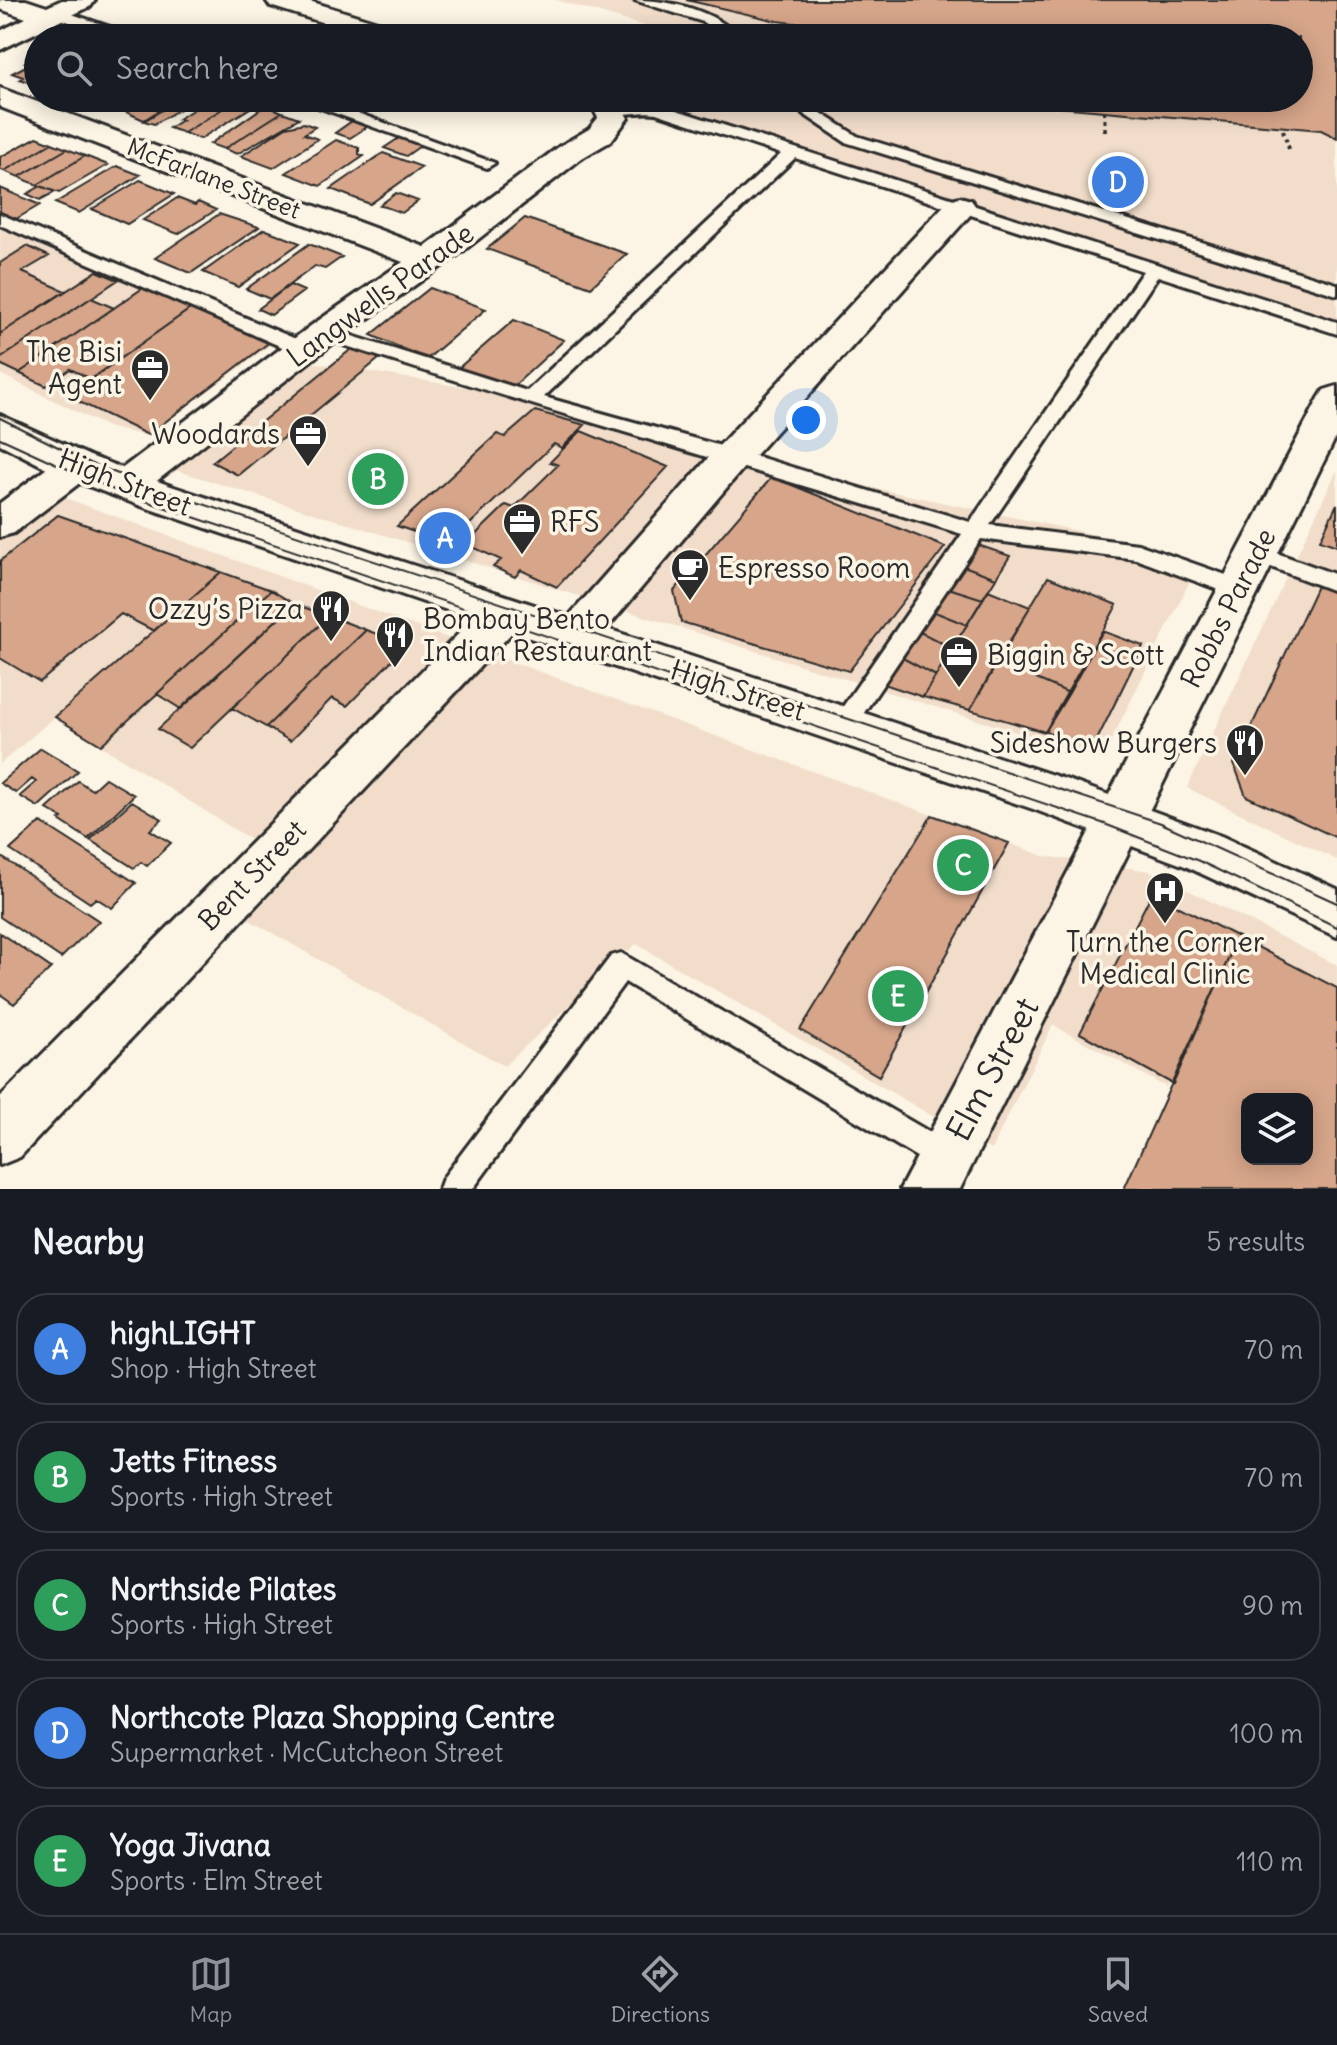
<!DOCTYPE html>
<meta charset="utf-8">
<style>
:root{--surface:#171b24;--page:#242831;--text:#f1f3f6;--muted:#9ea1a6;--line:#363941;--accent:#8c9099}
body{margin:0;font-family:Delius,sans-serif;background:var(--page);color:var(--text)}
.controls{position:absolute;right:24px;bottom:24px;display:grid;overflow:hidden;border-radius:16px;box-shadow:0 4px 20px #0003}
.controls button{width:72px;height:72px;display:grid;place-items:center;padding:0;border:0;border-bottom:2px solid var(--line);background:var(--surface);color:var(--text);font:40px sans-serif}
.you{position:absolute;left:806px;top:420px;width:28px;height:28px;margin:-20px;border:6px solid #fff;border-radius:50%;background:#1a73e8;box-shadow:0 0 0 12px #1a73e833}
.badge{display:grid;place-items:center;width:52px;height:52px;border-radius:50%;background:var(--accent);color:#fff;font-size:26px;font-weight:700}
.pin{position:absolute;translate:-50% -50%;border:4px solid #fff;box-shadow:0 2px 8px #0006}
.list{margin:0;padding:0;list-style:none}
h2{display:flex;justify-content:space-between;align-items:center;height:104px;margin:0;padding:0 32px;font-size:34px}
h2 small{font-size:26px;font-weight:400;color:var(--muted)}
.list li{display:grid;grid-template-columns:52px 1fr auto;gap:24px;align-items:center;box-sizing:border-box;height:112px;margin:0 16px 16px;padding:0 16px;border:2px solid var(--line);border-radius:32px}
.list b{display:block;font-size:30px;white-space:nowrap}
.list p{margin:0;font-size:26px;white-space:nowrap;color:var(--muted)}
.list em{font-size:26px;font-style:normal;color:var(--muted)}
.icon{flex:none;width:44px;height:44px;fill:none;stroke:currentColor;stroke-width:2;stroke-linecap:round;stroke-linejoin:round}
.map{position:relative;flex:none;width:1337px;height:1189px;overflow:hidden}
.search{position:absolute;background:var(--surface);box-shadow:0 4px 20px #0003;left:24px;right:24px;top:24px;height:88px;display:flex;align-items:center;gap:20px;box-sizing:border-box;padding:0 28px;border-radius:44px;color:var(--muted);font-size:30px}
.sheet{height:744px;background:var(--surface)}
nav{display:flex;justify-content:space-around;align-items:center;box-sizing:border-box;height:112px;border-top:2px solid var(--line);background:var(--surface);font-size:22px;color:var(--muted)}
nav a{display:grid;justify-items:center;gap:4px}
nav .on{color:var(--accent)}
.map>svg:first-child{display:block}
.built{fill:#f1ddca}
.building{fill:#d7a68a;stroke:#2b2b2b;stroke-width:2;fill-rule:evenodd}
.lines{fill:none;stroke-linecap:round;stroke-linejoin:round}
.lane-casing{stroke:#2b2b2b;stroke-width:6}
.street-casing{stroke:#2b2b2b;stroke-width:6}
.secondary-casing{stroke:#2b2b2b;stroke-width:6}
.path{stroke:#2b2b2b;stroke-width:4;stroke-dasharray:4 4;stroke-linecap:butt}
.lane{fill:#fcf5e5;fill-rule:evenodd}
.street{fill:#fcf5e5;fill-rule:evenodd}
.secondary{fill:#fcf5e5;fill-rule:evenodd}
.tram{stroke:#2b2b2b;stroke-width:2}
.labels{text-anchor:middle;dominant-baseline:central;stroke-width:7;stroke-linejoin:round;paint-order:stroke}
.far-street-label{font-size:24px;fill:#2b2b2b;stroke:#fcf5e5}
.street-label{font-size:28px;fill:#2b2b2b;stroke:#fcf5e5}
.poi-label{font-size:28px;fill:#2b2b2b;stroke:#fcf5e5;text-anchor:end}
.near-street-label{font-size:34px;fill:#2b2b2b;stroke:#fcf5e5}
</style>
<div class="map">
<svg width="1337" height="1189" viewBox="0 0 1337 1189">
<rect width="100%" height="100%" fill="#fcf5e5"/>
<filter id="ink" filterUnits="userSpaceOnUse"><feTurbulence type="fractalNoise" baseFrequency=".0125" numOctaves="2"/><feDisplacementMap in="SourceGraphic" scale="16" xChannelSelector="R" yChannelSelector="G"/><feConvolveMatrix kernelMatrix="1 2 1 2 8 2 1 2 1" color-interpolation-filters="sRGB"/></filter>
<g filter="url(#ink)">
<!-- built -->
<path class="built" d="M556,0H1337V328L1160,266L639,98H1299V38H663L668,33Z
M0,219L277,340L148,436L110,428L0,374Z
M305,361L511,395L813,475L1135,543L1201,565L1187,587L1102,759L169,468Z
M1337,470V860L1187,788Z
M57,495L1044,856L1150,871L1337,965V1093L1198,1016L1166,1087L1053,1025L991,1150L636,944L504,1066L248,919L296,868L55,717L0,764V538Z"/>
<!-- building -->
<path class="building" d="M686,0H1337V138L1321,130L955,98H1299V38H834L836,28L777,21Z
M38,55V86L20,79L23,77L12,73L30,64L25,62Z
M116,98H179L144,120L106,103Z
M182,98L192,102L154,124L144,121Z
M212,98L238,99L184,133L169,128L182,120L178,119Z
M238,99L255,105L200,139L184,133Z
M266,105L282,112L224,149L210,144Z
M282,112L299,118L237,154L224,149Z
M352,121L367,127L350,138L335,133Z
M304,123L315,127L304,134L318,139L273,168L241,156L286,127Z
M402,136L423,144L406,156L384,148Z
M37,137L52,143L4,171L0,169V157Z
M336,140L359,148V154L364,156L320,186L286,173Z
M52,143L67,149L19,177L4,171Z
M67,149L85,156L37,185L19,177Z
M383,153L422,167L370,204L331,189Z
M85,156L108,165L59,193L37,185Z
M117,166L140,175L79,213L55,203Z
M140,180L174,194L127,224L92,209Z
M41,186L55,192L40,200L27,194Z
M0,188L40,205L16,219L0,212Z
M396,193L418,201L402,213L380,205Z
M177,198L195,205L198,202L216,210L178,234L143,220Z
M219,214L259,227L191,273L155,258Z
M525,218L627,254L591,287L487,249Z
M264,229L300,243L238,287L203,272Z
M309,244L342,257L325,269L315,266L270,299L246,289Z
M27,246L49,256L22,272L65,291L0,334V263Z
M97,271L118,280L0,359V334Z
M290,285L304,291L271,315L258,309Z
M146,286L193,307L91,379L70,369L46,386L19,373Z
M430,288L486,309L427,359L371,335Z
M91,298L114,308L19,373L0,364V359Z
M193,307L271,341L148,435L67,396Z
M514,320L564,340L515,385L455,371Z
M354,347L380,358L238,475L212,462Z
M535,411L585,425L562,448L554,444L449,544L397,526L497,434L505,437Z
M581,431L668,467L557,587L521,570L515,577L493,567L501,560L466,544L506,505L514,508L558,465L550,462Z
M772,477L945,547L849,671L681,622L674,591Z
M1337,504V546L1320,540Z
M58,515L221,572L154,631L121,614L40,682L0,658V561Z
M975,544L1010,556L996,578L961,565Z
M961,565L996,578L983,599L945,587Z
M221,572L271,590L101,745L55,717Z
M1048,577L1117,605L1069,693L997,662Z
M1318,584L1337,592V838L1246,796L1234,764Z
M945,587L983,599L967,625L930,610Z
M271,590L294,604L181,709L157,694Z
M988,590L1030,607L970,710L923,697Z
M294,604L329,616L190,748L158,729Z
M930,610L967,625L952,648L916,630Z
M329,616L366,630L266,727L232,708Z
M366,630L407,645L347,706L332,698L290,741L266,727Z
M916,630L952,648L936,676L899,656Z
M1102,631L1143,646L1093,748L1045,732Z
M899,656L936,676L923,697L881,683Z
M997,662L1069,693L1045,732L970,710Z
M41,748L78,771L38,807L20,796L36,782L32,779L16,793L0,783Z
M105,778L134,795L88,839L59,820L62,818L47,809L78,781L92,790Z
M132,801L162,819L150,830L171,843L147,866L141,862L134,868L90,840Z
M932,815L1009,843L879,1076L800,1030Z
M41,822L136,883L112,908L96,898L90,903L10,850Z
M0,856L99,921L61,958L0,917Z
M1152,893L1238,937L1173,1084L1080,1033Z
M0,933L51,968L14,1004L0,994Z
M1238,937L1337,988V1189H1124ZM1247,1099H1307V1159H1247Z"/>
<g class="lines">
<!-- lane casing -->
<g class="lane-casing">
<path id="lane" d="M634,0C671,0 715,10 740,38H724L703,22Z
M57,9L134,35L136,38H115L52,16V10Z
M293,98H316L495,163L487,168L481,166Z
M780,98H798L857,136L1337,284V295L845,142Z
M642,101L664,106L1337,322V334L1158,276L990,525L1138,544L1246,582L1249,588L1246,594H1230L1136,559L981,539L851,732L843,734L835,732L831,725L835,718L962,534C747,468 531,406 318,337L315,333L318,329H330L527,391L781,154L656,113C640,110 615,119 603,110L611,105ZM795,158L1143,271L970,522L739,451L544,397Z
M0,214L310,345L312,349L303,355L296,353L0,225Z
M1255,545L1337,575V592L1247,558L1244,553L1247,548Z
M621,953L957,1148L961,1158L957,1168L946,1173L935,1168L625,982L473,1189H439L443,1178L611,956Z"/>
</g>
<!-- street casing -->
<g class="street-casing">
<path id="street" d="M0,0H26L47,7L62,0H95L91,6L0,50V31L26,18L0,9Z
M266,0H306L410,32L414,38H372L270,6Z
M0,88L425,247L560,146L589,129L598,118L594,110L581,104L577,98H616L628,118L611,141L582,158L463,251L336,341L140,494L126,498L112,494L106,485L112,476L312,325L403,262L0,107Z
M960,197L971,200L976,207L971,214L746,465L591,647L576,652L561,647L554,636L561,625L718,447L949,200Z
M1337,386V435L960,1189H900L1319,398L1324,390Z
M76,453L90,457L95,466L90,475L14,533L0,537V503L62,457Z
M505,597L520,602L526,613L520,624L20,1157L0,1165V1097L490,602Z"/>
</g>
<!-- secondary casing -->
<g class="secondary-casing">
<path id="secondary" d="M0,415L90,456L171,486L1068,780L1221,836L1337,889V937L1185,866L1033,809L141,506L62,476L0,444Z"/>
</g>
<!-- path -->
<path class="path" d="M805,33L823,38
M1104,111L1105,133
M1283,130L1289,149"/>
<!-- lane -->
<use href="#lane" class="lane"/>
<!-- street -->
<use href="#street" class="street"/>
<!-- secondary -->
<use href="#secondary" class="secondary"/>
<!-- tram -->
<path class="tram" d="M0,418L90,463L149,486L1161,823L1337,903
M0,438L116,491L1102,823L1199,861L1337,927"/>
</g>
</g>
<!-- icons -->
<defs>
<g id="office-pin" transform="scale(2)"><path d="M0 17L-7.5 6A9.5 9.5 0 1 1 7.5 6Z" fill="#2b2b2b" stroke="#fcf5e5"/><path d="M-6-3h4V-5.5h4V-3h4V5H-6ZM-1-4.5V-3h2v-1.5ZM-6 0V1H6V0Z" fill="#fff"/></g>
<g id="cafe-pin" transform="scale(2)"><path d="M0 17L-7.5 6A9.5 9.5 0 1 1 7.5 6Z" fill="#2b2b2b" stroke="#fcf5e5"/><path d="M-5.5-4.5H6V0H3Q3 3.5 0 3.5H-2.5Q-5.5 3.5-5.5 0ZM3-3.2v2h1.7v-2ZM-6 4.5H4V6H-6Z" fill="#fff"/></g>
<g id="restaurant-pin" transform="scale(2)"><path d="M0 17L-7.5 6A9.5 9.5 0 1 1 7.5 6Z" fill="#2b2b2b" stroke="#fcf5e5"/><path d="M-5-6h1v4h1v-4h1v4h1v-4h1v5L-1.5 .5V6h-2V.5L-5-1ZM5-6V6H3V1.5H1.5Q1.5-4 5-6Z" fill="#fff"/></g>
<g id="hospital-pin" transform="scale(2)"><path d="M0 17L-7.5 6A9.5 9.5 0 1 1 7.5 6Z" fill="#2b2b2b" stroke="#fcf5e5"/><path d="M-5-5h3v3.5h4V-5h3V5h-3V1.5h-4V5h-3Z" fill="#fff"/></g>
</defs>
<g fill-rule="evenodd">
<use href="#office-pin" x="150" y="368"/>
<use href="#office-pin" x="308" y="434"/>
<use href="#office-pin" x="522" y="522"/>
<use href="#cafe-pin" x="690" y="568"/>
<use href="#restaurant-pin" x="331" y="609"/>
<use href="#restaurant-pin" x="395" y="635"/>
<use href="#office-pin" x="959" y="655"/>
<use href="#restaurant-pin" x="1245" y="743"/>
<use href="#hospital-pin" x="1165" y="891"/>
</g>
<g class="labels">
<!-- far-street labels -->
<g class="far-street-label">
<text transform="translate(214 178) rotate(21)">McFarlane Street</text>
</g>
<!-- street labels -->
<g class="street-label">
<text transform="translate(380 295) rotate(-36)">Langwells Parade</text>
<text transform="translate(125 482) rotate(21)">High Street</text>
<text transform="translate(1228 608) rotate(-63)">Robbs Parade</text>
<text transform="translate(738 690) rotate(18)">High Street</text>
<text transform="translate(252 875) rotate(-46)">Bent Street</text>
</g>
<!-- poi labels -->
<g class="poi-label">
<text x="122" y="352">The Bisi<tspan x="122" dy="32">Agent</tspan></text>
<text x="280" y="434">Woodards</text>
<text x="550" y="522" text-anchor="start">RFS</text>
<text x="718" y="568" text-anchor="start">Espresso Room</text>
<text x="303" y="609">Ozzy’s Pizza</text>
<text x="423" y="619" text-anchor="start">Bombay Bento<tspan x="423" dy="32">Indian Restaurant</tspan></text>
<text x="987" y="655" text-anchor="start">Biggin &amp; Scott</text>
<text x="1217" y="743">Sideshow Burgers</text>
<text x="1165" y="942" text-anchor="middle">Turn the Corner<tspan x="1165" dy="32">Medical Clinic</tspan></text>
</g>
<!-- near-street labels -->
<g class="near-street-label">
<text transform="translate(992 1069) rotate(-62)">Elm Street</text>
</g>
</g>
</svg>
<div class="controls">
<button><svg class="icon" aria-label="layers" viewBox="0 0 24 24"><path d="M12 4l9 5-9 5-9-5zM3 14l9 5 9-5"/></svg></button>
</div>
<div class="you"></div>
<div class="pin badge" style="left:445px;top:538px;background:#3f7fe0">A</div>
<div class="pin badge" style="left:378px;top:479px;background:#2e9e5b">B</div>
<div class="pin badge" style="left:963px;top:865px;background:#2e9e5b">C</div>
<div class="pin badge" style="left:1118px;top:182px;background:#3f7fe0">D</div>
<div class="pin badge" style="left:898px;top:996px;background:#2e9e5b">E</div>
<div class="search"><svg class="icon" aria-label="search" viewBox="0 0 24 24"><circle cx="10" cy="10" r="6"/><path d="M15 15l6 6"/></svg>Search here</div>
</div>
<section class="sheet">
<h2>Nearby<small>5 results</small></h2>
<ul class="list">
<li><span class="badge" style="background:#3f7fe0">A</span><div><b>highLIGHT</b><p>Shop · High Street</p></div><em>70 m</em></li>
<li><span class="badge" style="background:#2e9e5b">B</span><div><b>Jetts Fitness</b><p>Sports · High Street</p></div><em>70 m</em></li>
<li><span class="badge" style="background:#2e9e5b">C</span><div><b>Northside Pilates</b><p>Sports · High Street</p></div><em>90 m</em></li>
<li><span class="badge" style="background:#3f7fe0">D</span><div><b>Northcote Plaza Shopping Centre</b><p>Supermarket · McCutcheon Street</p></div><em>100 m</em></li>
<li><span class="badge" style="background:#2e9e5b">E</span><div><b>Yoga Jivana</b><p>Sports · Elm Street</p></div><em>110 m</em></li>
</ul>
</section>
<nav>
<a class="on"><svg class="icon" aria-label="map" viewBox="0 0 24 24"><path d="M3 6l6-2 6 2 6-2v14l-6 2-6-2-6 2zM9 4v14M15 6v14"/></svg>Map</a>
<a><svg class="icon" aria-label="directions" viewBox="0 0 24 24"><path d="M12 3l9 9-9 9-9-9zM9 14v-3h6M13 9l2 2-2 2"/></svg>Directions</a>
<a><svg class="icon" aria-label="saved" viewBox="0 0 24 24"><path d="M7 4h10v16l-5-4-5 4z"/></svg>Saved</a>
</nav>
